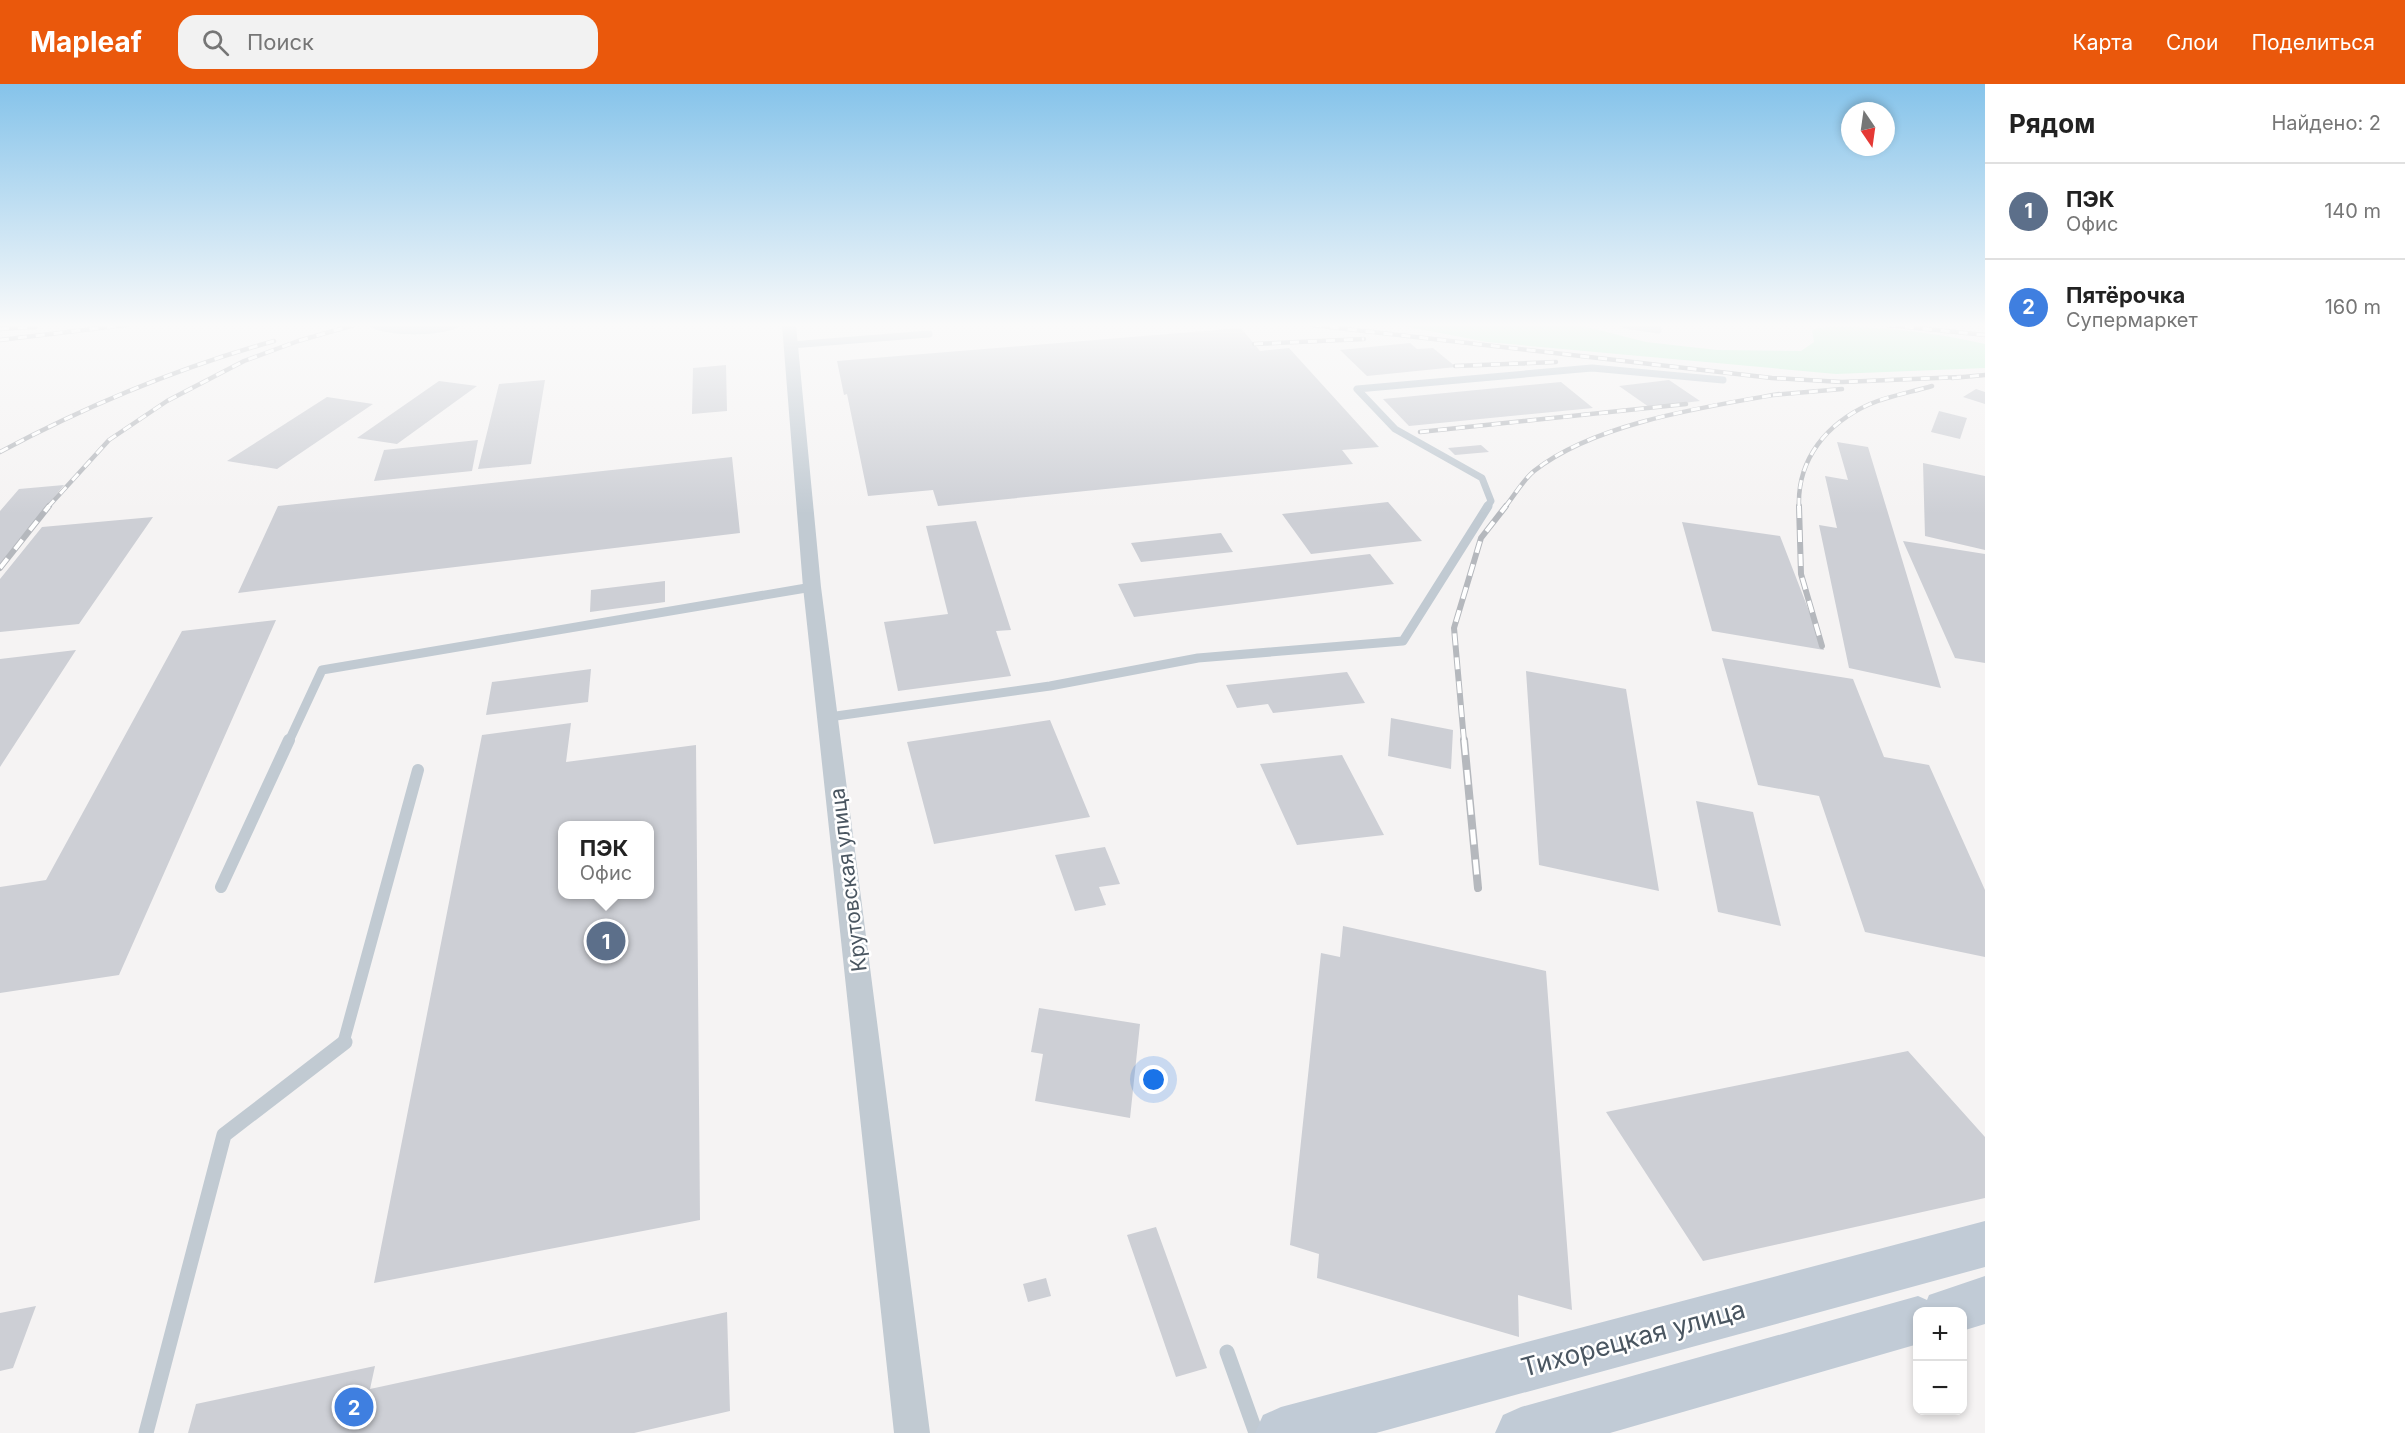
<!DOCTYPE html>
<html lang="ru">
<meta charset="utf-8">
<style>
:root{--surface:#fff;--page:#f2f2f2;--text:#222;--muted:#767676;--line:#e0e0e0;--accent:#ea580c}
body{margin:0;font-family:Inter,sans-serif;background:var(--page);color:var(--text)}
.controls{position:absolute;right:18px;bottom:18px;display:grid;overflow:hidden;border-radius:12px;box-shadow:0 3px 9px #0003}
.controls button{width:54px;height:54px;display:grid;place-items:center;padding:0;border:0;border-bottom:2px solid var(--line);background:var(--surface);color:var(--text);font:30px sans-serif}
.compass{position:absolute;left:1841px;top:18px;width:54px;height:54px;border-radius:50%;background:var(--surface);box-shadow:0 3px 9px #0003;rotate:167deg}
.you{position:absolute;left:1154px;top:996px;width:21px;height:21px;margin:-15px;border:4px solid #fff;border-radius:50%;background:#1a73e8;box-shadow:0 0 0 9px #1a73e833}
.badge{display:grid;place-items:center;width:39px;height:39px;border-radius:50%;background:var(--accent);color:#fff;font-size:20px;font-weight:700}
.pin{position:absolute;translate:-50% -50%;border:3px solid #fff;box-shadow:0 2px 6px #0006}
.popup{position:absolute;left:558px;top:737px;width:96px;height:78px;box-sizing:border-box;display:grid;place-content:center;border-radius:12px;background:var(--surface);filter:drop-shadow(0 2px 4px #0005);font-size:20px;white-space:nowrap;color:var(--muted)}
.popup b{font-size:22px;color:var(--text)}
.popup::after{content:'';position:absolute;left:50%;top:100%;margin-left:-12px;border:12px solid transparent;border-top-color:var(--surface)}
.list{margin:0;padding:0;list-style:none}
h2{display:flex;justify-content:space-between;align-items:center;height:78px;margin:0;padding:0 24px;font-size:26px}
h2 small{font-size:20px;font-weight:400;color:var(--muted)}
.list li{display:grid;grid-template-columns:39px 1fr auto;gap:18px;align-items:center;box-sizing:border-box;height:96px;padding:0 24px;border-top:2px solid var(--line)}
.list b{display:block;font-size:22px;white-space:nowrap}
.list p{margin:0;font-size:20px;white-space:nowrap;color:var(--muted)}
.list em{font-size:20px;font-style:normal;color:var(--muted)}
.icon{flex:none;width:33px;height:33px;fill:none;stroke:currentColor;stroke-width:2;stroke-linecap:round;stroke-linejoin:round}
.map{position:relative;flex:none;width:1985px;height:1349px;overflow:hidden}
header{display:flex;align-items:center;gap:36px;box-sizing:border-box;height:84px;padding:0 30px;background:var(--accent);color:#fff}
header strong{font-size:28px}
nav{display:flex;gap:33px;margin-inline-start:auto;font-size:21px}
.search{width:420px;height:54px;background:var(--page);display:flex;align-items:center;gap:15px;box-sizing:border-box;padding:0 21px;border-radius:18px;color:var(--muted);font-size:22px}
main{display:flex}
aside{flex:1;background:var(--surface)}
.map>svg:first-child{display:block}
.green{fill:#c3f1d5}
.building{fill:#cdcfd5;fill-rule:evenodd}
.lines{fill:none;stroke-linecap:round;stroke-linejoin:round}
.lane-far3{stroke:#c1cad2;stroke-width:7}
.lane-far2{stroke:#c1cad2;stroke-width:9}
.lane-far1{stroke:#c1cad2;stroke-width:12}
.lane{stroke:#c1cad2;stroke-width:15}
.street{fill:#c1cad2;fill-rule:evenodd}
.secondary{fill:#c1cbd6;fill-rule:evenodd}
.rail-far2-casing{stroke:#b5b8bd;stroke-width:4.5}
.rail-far1-casing{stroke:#b5b8bd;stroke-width:6}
.rail-casing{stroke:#b5b8bd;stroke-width:8}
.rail-far2{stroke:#fff;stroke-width:3;stroke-dasharray:9;stroke-linecap:butt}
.rail-far1{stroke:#fff;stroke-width:4;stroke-dasharray:12;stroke-linecap:butt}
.rail{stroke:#fff;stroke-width:5;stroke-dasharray:15;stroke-linecap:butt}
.labels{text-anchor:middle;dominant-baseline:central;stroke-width:5;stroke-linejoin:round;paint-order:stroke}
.street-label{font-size:21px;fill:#4a5661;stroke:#fff}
.near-street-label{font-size:26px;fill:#4a5661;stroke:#fff}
</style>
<header>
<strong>Mapleaf</strong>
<div class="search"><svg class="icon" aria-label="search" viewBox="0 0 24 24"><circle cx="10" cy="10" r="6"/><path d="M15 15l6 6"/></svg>Поиск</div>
<nav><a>Карта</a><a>Слои</a><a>Поделиться</a></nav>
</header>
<main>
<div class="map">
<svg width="1985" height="1349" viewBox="0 0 1985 1349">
<rect width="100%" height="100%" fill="#f5f3f3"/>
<!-- green -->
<path class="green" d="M1398,241H1579L1646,258L1717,266L1801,267L1814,258L1812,247L1816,244C1863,239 1939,249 1985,260V284L1836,290L1487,258Z"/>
<!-- building -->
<path class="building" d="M1241,244L1260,267L1289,264L1379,363L1342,366L1353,380L938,422L933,406L868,412L847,310L844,311L837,277Z
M1410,259L1417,265L1433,264L1456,283L1367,292L1340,266Z
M726,281L727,327L692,330L693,284Z
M545,296L531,380L478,385L499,300Z
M1669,296L1700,317L1649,323L1619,302Z
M439,297L477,302L397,360L357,354Z
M1561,298L1593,324L1409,342L1383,315Z
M1976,305L1985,308V320L1963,313Z
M327,313L373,320L277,385L227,377Z
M1939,327L1967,334L1960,355L1931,348Z
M478,356L472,387L374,397L384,366Z
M1837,358L1868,363L1941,604L1849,584L1819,441L1837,444L1825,392L1848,396Z
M1481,361L1489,368L1455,371L1448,364Z
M732,373L740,449L238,509L278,422Z
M1923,379L1985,392V466L1925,452Z
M64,401L0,480V427L19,405Z
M1388,418L1422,457L1311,470L1282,430Z
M153,433L79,540L0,548V495L42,443Z
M976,437L1011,546L996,547L1011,592L898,607L884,538L948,530L926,442Z
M1682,438L1780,452L1824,566L1712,547Z
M1221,449L1233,468L1141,478L1131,459Z
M1903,457L1985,470V579L1955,574Z
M1370,470L1394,500L1134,533L1118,500Z
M665,497V518L590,528L591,506Z
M276,536L119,891L0,909V803L46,796L182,547Z
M76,566L0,683V575Z
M1722,574L1853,595L1884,673L1929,681L1985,806V873L1865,848L1819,712L1758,701Z
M591,585L588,618L486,631L492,598Z
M1526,587L1626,605L1659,807L1539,781Z
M1347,588L1365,619L1273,629L1268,620L1237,624L1226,601Z
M1391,634L1453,646L1451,685L1388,672Z
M1050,636L1090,733L934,760L907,658Z
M571,639L566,678L696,661L700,1136L374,1199L482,651ZM562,742H650V810H562Z
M1342,671L1384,751L1297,761L1260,680Z
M1696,717L1753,728L1781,842L1718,828Z
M1105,763L1120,800L1099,803L1106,821L1075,827L1055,771Z
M1343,842L1546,887L1572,1226L1518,1211L1519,1253L1317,1194L1319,1170L1290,1161L1321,869L1340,873Z
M1039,924L1140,940L1130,1034L1035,1017L1043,970L1031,968Z
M1908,967L1985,1053V1114L1703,1177L1606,1028Z
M1156,1143L1207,1284L1176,1293L1127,1151Z
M1046,1194L1051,1212L1028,1218L1023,1200Z
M36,1222L13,1284L0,1287V1229Z
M727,1228L730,1327L634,1349H188L196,1320L375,1282L370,1305Z"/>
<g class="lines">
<!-- lane-far3 -->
<path class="lane-far3" d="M1625,241L1658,246
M791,261L929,250
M1487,423L1491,417L1482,394L1395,345L1357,305L1592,284L1723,296"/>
<!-- lane-far2 -->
<path class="lane-far2" d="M829,633L1050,602L1198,574L1403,557L1488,422
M289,657L322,586L812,503"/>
<!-- lane-far1 -->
<path class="lane-far1" d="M221,803L289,656
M343,960L418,686"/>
<!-- lane -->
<path class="lane" d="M1227,1268L1256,1349
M146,1349L224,1051L345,958"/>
<!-- street -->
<path class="street" d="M368,241H462C447,253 383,254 368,241Z
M782,241H796L821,503L930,1349H894L803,503Z"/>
<!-- secondary -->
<path class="secondary" d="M1985,1137V1183L1376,1349H1255L1263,1331L1281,1323Z
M1985,1192V1240L1962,1247V1228H1918V1260L1610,1349H1495L1503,1331L1521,1323L1918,1212L1927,1216L1929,1211Z"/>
<!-- rail-far2 casing -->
<g class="rail-far2-casing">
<path id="rail-far2" d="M1312,241L1772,294L1842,298L1961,293
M1887,241L1985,251
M0,245L36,243
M0,256L126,241
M1254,260L1364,255
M1455,282L1556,278
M1952,294L1985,291
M1773,311L1842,305
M1420,348L1686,320
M0,368C88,321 178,284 274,257
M48,423L109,356L167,317L244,277L298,257L354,241
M1505,423C1514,412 1523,396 1534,387C1595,339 1704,323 1779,310
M1799,423C1797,375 1827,339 1870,320C1889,312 1912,308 1932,302"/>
</g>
<!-- rail-far1 casing -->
<g class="rail-far1-casing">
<path id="rail-far1" d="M1799,422L1801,490L1822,562
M0,484L49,422
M1464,657L1454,544L1481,454L1506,422"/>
</g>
<!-- rail casing -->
<g class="rail-casing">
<path id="rail" d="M1464,656L1478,804"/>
</g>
<!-- rail-far2 -->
<use href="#rail-far2" class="rail-far2"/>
<!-- rail-far1 -->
<use href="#rail-far1" class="rail-far1"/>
<!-- rail -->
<use href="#rail" class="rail"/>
</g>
<!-- sky -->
<linearGradient id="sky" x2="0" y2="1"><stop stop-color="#85c3ea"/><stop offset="0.56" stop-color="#fafafa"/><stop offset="1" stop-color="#fafafa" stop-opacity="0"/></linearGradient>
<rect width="1985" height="430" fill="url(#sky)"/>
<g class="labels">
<!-- street labels -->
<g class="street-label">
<text transform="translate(848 796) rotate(-97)">Крутовская улица</text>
</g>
<!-- near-street labels -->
<g class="near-street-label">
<text transform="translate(1633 1254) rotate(-15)">Тихорецкая улица</text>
</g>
</g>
</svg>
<div class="controls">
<button>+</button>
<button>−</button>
</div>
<svg class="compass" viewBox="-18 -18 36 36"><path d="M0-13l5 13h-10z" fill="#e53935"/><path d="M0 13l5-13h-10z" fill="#767676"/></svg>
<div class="you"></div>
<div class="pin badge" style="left:606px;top:857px;background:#5c6f8a">1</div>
<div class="popup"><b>ПЭК</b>Офис</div>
<div class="pin badge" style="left:354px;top:1323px;background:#3f7fe0">2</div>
</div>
<aside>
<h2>Рядом<small>Найдено: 2</small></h2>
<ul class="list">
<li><span class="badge" style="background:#5c6f8a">1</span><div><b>ПЭК</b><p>Офис</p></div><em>140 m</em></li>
<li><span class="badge" style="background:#3f7fe0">2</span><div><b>Пятёрочка</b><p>Супермаркет</p></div><em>160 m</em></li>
</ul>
</aside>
</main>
